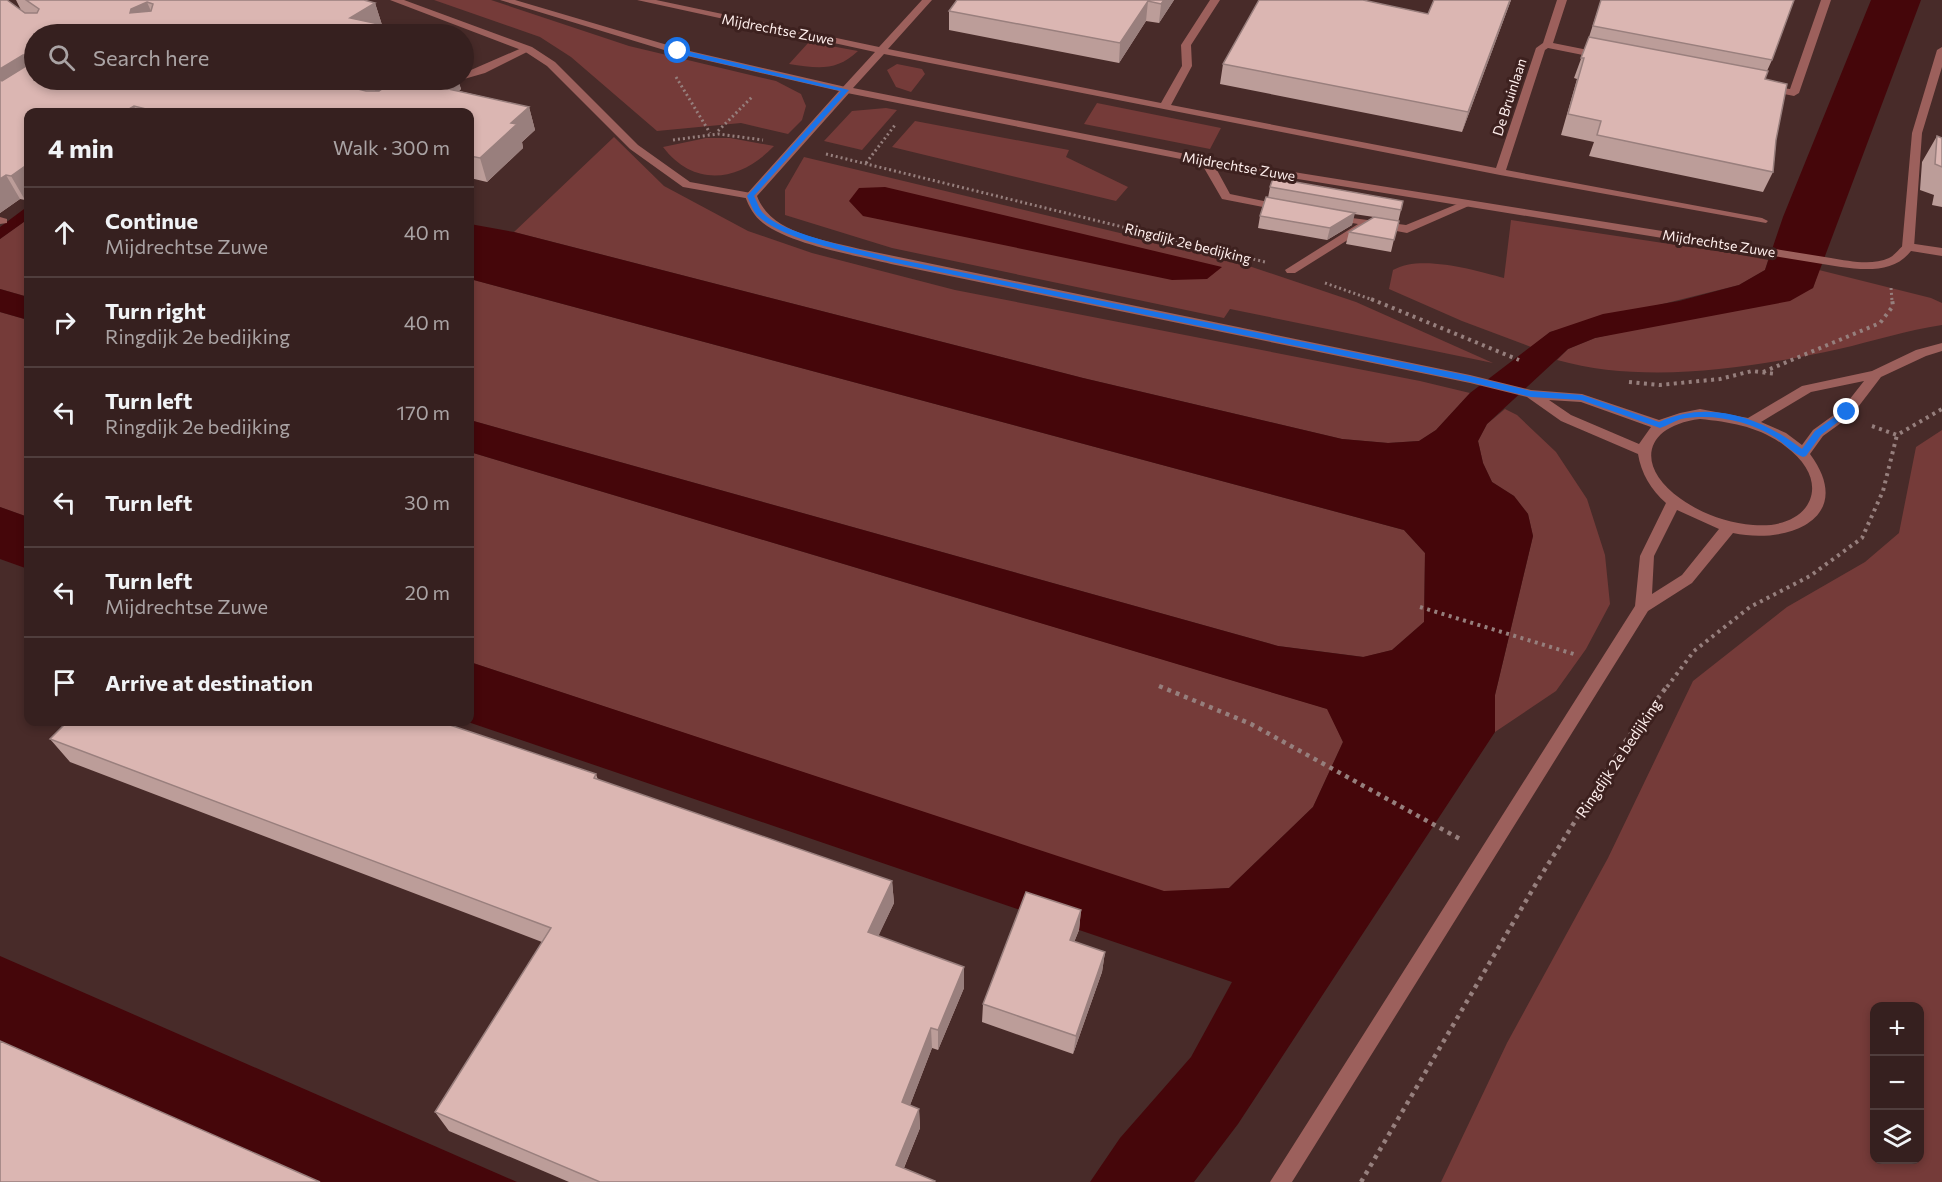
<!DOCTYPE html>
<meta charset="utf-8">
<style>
:root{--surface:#36201f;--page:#3d2828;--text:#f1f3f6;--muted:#aaa3a4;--line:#503e3d}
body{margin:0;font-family:Commissioner,sans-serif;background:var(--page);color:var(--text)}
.controls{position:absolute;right:18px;bottom:18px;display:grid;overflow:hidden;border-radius:12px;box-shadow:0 3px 9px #0003}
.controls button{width:54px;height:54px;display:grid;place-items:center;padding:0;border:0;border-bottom:2px solid var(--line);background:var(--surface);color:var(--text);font:30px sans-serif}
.stop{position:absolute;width:18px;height:18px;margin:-14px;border:4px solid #1a73e8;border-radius:50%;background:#fff}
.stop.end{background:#1a73e8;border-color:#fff;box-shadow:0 2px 6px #0008}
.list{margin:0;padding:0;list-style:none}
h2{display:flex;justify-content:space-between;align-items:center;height:78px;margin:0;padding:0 24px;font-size:26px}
h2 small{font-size:20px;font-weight:400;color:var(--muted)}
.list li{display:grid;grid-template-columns:39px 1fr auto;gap:18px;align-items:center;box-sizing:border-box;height:90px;padding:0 24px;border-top:2px solid var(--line)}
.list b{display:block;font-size:22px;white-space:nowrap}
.list p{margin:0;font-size:20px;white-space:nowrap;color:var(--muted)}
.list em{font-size:20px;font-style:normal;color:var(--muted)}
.icon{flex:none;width:33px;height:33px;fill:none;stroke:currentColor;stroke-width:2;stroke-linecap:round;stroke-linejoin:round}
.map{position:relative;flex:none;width:1942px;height:1182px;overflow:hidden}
.search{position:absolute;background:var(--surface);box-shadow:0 3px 9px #0003;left:24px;top:24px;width:450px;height:66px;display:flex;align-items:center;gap:15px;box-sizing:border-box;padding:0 21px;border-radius:33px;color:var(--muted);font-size:22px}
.panel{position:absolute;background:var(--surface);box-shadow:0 3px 9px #0003;left:24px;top:108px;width:450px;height:618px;border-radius:12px}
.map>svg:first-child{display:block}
.green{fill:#753b39;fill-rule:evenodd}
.water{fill:#45060a}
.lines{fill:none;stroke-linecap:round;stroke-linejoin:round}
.path-far2{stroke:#967f7d;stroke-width:3;stroke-dasharray:2 3;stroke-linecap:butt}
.path-far1{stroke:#967f7d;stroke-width:4;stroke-dasharray:3 4.5;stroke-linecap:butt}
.path{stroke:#967f7d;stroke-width:4.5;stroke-dasharray:4 5;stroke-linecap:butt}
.service{fill:#9c605c;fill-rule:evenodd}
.minor{fill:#9c605c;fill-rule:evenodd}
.tertiary{fill:#9c605c;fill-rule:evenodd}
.wall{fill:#bc9d99}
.shaded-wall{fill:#997f7d}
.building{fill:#dbb6b2;stroke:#997f7d;stroke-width:1.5;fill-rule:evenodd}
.route{fill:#1a73e8}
.labels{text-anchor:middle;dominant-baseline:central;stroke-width:6;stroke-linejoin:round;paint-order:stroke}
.far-street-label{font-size:14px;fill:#feeeec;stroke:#3d211f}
.street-label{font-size:15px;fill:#feeeec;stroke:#3d211f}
</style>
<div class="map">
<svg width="1942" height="1182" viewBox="0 0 1942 1182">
<rect width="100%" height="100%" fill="#482b29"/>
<!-- green -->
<path class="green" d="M434,0H491L629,46L776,81L801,94L806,106L802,120L788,134L741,123L657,131L571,57L540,37Z
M809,42L858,51C836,72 817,68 789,64Z
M897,64L922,69L925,74L911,92L896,87L887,70Z
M1097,103L1221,128L1210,149L1084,124Z
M886,108L897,110L862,150L824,141L852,111Z
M915,121L1069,150L1066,157L1128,187L1116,201L892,147Z
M614,137L664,186L748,231L812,253L955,290L1420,381L1470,393L1436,430L1419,441L1388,443L1342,439L1083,378L514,232Z
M706,138H730L774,146C741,181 695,189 663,147Z
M804,157L1228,259L1356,302L1493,363L1230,309L1224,318L892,248L785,215V190Z
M28,219V297L0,289V239Z
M1511,220L1736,254L1768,260L1765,270L1739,285L1550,332L1531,347L1462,321L1389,289L1393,270C1420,254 1475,270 1504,278Z
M1819,270L1931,298L1942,303V325C1907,330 1874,341 1839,349C1751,368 1646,385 1557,360L1568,349L1595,338L1813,288Z
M470,279L1404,530L1425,553L1424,622L1392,650L1364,657L1278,646L470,420Z
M0,312L28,320V517L0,507Z
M1505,409L1517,415L1556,452L1587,499L1605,555L1610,604L1586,649L1556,691L1495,732V695L1533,536L1528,514L1514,496L1492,482L1483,463L1478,441L1487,424Z
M1942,430V1182H1441L1507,1043L1608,858L1693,681L1787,607L1865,562L1899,533L1916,447ZM1874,1006H1920V1160H1874Z
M470,452L1328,709L1343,742L1313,807L1229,888L1164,892L470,662Z"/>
<!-- water -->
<path class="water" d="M1871,0H1921L1813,288L1790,301L1595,338L1568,349L1487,424L1478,441L1483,463L1492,482L1514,496L1528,514L1533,536L1495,695V732L1238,1124L1194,1182H1090L1120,1138L1191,1057L1232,982L468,722L470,662L1164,891L1229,888L1313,807L1343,742L1327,709L470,452V420L1278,646L1363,657L1392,650L1424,622L1425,553L1404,530L470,279V224L514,232L1083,378L1342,439L1388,443L1419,441L1436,430L1470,393L1550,332L1603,314L1679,301L1739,285L1765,270L1783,217Z
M885,187L1222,267L1207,279L1172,280L863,216L849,201L859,188Z
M28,206V219L0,239V227Z
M0,289L28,297V320L0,312Z
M0,507L28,517V569L0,559Z
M0,956L517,1182H310L0,1046Z"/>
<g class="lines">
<!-- path-far2 -->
<path class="path-far2" d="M676,77L710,133
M718,131L753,96
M673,140L718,134L763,140
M826,154L1265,262
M866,163L895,125
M1325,283L1376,301
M1891,288L1892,301"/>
<!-- path-far1 -->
<path class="path-far1" d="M1371,299L1519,360
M1763,372L1880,323L1893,306L1892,299
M1629,382L1660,385L1720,379L1752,371L1776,374
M1872,426L1897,435L1942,409
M1420,607L1577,655
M1667,687L1694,651L1750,607L1810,576L1862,538L1883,491L1897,435"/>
<!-- path -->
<path class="path" d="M1159,686L1251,724L1460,839
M1361,1182L1537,882L1624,743L1668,685"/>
<!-- service -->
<path class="service" d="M524,47L533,49L485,73L464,79V73Z
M1942,47V67L1922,133L1914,247L1908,251L1902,247L1912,133L1937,50Z
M1206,158L1212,161L1230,194L1283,205L1289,208L1283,211L1222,199L1200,161Z
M1467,200L1473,203L1471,205L1407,233L1370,226L1295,273H1287L1285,270L1358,224L1329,219V215L1406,225Z"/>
<!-- minor -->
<path class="minor" d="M390,0H404L532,47L555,62L638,145L690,182L751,193L757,196L751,199L683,187L630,149L547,66L524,51Z
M637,0H656L879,47L922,0H932L888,49L1161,103L1182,66L1181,45L1210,0H1220L1191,45L1192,66L1171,105L1496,168L1536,48L1543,43L1557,0H1567L1553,43L1603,53L1608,56L1603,59L1548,48L1545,50L1506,170L1762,218L1768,221L1766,223L1500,175L884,54L853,88L1206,158L1831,258C1849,261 1872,266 1889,258C1897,254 1900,246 1908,243L1942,248V256L1911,251C1894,273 1865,270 1841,267L1206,164L842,92V88L875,52Z
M1821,0H1831L1799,93L1794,96L1764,90V86L1790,89Z
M0,217L7,219V223L0,224Z"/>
<!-- tertiary -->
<path class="tertiary" d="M500,0H515L681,49L850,88V92L757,196C771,234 826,240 860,249L1470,375L1531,390L1582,394L1659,420L1680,413L1700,409L1748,418L1802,386L1872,371L1916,350L1942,343V351L1926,356L1881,377L1852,415L1823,436L1810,454C1857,518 1788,545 1733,533L1692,583L1648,611L1292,1182H1270L1635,606L1640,556L1666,503C1651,490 1641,473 1638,454L1561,421L1527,397L1470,383L891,264C855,255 792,245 763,223C754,216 749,207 745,196L839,91L674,53ZM1864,381L1842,409L1813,430L1802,445L1786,433L1761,422L1811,392ZM1549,400L1581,402L1651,427L1639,444L1571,415ZM1700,419C1731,422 1760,427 1785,446C1835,482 1811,530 1753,525C1728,523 1702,514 1681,499C1635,467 1643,426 1700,419ZM1677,510L1719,529L1682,575L1652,594L1654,556Z"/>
</g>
<!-- wall -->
<path class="wall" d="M0,0L25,13L21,10L16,0H364L375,3L382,25L407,30L409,33L34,34V80H458L461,89L459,91L529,107L535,130L522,142L523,148L487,182L470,178V112H28V198L25,200L20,199L0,213Z
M957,0H1174L1159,23L1146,21L1119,63L949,30V11Z
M1511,0L1462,132L1220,84L1223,64L1428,14Z
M1601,0H1794L1772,60L1767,71L1765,79L1776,140L1773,172L1763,192L1589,156L1594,142L1561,135L1577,79L1574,78L1589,37Z
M1937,136L1942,138V207L1932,205L1934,195L1920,190L1922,162Z
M1270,187L1401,210L1391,252L1346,244L1349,232L1374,217L1354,214L1352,225L1327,240L1258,228L1260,216L1268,198Z
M50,739L596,774L598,780L892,881L894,903L878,936L964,988L938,1050L932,1048L910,1105L919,1109L920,1128L904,1168L935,1181V1182H569L449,1131L435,1112L542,942L70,762Z
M1081,910L1079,930L1074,942L1105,952L1102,972L1073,1054L982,1022L983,1004Z"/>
<!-- shaded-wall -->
<path class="shaded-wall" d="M1164,0H1174L1159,23L1161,4Z
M1510,0H1511L1462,132L1468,112Z
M1148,1L1146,21L1119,63L1120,43Z
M147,2L157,25L130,13L131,9Z
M375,3L382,25L350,18Z
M23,55L34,76L0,96V69Z
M374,80H415L380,105L372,81Z
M437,80H458L461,89L437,108L430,85Z
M134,106L137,112H124Z
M529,107L535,130L522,142L523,148L487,182L480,158L511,123Z
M28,164V198L25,200L11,176Z
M6,175L20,199L0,213V179Z
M1355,213L1352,225L1327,240L1330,228Z
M892,881L894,903L870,954L868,932Z
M1081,910L1079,930L1067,960L1070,940Z
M1105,952L1102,972L1073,1054L1076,1036Z
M964,967V988L938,1050V1030Z
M931,1028L932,1048L904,1121L902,1102Z
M919,1109L920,1128L898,1182L896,1165Z"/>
<!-- building -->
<path class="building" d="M0,0H7L25,13H37L39,9L26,0H364L375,3L350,18L407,30L404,32L415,34H34V55H23L0,69ZM147,2L153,4L151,11L130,13L131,9Z
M957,0H1164L1161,4L1148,1L1120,43L949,11Z
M1259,0H1363L1428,14L1434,0H1510L1468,112L1223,64Z
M1601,0H1794L1772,60L1593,26Z
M1589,37L1768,71L1765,79L1787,84L1776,140L1773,172L1597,135L1601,121L1568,114L1584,58H1581Z
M34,61V80H322L366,91H379L395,80H437L430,85L529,107L511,123L517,124L480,158L470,156V112H158L134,106L124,112H28V164L11,176L6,175L0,179V80L2,81Z
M1937,136L1942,138V167L1935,164Z
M1273,178L1403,201L1401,210L1270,187Z
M1266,197L1355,213L1330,228L1260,216Z
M1374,217L1399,221L1394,240L1349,232Z
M67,722H441L596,774L594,778L892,881L868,932L964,967L938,1030L931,1028L902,1102L919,1109L896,1165L935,1181L934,1182H600L435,1112L551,928L50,739Z
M1026,892L1081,910L1070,940L1105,952L1076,1036L983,1004Z
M0,1041L320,1182H0Z"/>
<!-- route -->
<path class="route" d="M678,49L849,90L754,196C757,201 759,209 763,213C781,234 863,250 892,258L1470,376L1531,391L1582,395L1659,422C1709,399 1761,417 1802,449L1815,431L1844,410L1851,412L1821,435L1806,456L1803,457C1793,453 1785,444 1776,438C1750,421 1713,413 1681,419C1674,421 1667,426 1660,428L1581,400L1531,397L1470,382L891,262C856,253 784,241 758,216C753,212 750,202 747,196L841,91L676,53Z"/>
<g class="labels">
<!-- far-street labels -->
<g class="far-street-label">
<text transform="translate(778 29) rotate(11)">Mijdrechtse Zuwe</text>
<text transform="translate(1509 97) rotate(-72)">De Bruinlaan</text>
<text transform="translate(1239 166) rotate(10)">Mijdrechtse Zuwe</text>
<text transform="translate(1188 243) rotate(14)">Ringdijk 2e bedijking</text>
<text transform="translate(1719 243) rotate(9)">Mijdrechtse Zuwe</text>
</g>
<!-- street labels -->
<g class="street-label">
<text transform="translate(1618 758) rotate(-56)">Ringdijk 2e bedijking</text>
</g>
</g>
</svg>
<div class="controls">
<button>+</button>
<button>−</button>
<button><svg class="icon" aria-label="layers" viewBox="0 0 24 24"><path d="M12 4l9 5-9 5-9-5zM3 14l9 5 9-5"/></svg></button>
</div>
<div class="stop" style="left:678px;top:51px"></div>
<div class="stop end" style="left:1847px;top:412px"></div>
<div class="search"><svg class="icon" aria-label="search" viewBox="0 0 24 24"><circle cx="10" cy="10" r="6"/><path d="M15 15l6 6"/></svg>Search here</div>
<section class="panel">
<h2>4 min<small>Walk · 300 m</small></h2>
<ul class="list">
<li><svg class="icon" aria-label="ahead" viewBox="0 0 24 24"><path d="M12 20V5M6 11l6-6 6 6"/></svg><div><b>Continue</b><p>Mijdrechtse Zuwe</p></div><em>40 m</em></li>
<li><svg class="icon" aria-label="right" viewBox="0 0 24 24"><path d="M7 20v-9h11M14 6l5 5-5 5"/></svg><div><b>Turn right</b><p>Ringdijk 2e bedijking</p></div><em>40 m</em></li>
<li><svg class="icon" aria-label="left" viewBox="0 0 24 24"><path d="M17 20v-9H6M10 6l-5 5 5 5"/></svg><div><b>Turn left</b><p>Ringdijk 2e bedijking</p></div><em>170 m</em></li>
<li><svg class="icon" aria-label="left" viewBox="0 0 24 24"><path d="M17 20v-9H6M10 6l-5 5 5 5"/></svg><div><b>Turn left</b></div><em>30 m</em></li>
<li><svg class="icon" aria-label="left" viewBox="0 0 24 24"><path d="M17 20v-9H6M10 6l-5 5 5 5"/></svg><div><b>Turn left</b><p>Mijdrechtse Zuwe</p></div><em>20 m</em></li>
<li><svg class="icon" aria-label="arrive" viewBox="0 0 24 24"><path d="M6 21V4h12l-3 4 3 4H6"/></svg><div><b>Arrive at destination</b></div></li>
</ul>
</section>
</div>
